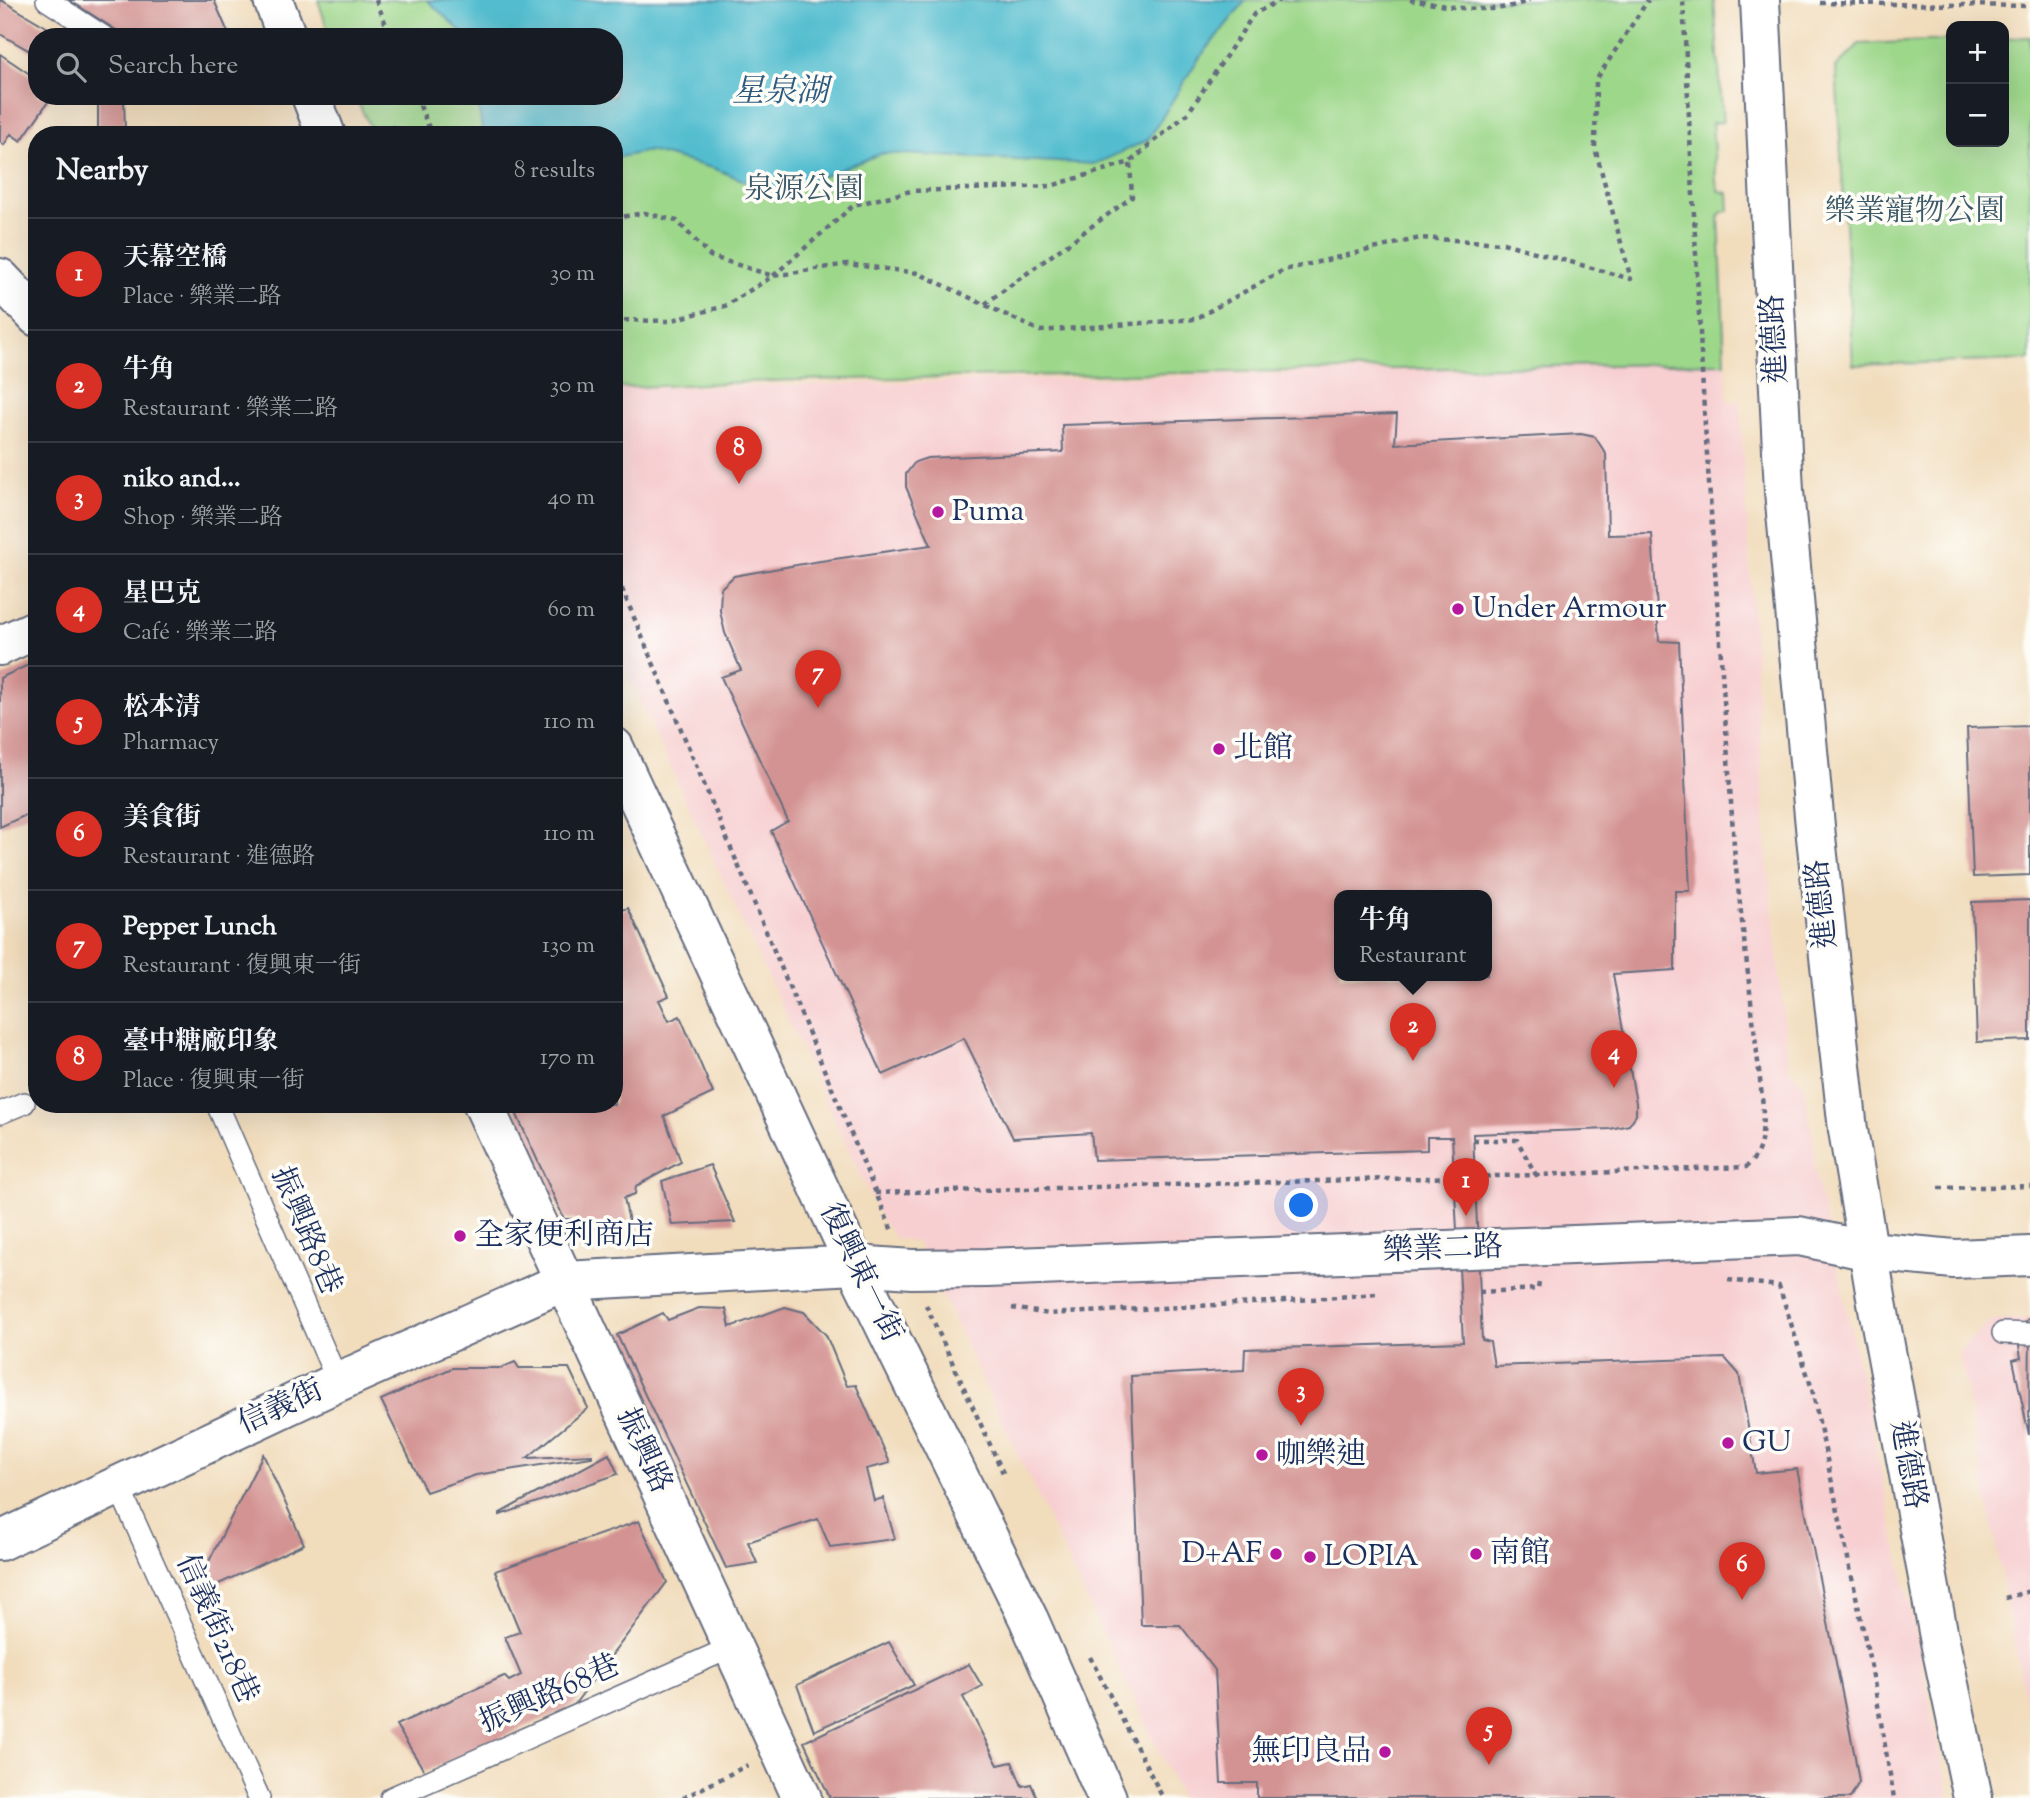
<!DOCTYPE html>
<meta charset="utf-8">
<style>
:root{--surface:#171b24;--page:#242831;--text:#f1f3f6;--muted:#9ea1a6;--line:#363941;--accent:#d93025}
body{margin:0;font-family:"Sorts Mill Goudy","Noto Serif TC",serif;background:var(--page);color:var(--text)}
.controls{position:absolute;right:21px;top:21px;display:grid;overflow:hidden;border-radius:14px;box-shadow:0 7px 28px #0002}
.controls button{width:63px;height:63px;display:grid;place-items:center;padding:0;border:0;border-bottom:2px solid var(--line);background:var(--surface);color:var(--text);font:35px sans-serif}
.you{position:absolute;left:1302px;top:1206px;width:24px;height:24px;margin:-18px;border:5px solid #fff;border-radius:50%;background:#1a73e8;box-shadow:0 0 0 10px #1a73e833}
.badge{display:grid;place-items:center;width:46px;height:46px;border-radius:50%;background:var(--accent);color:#fff;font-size:23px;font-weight:700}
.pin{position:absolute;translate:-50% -58px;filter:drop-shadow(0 2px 4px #0008)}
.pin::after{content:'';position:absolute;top:37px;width:24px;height:21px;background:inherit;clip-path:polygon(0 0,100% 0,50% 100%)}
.popup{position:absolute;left:1334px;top:890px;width:158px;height:91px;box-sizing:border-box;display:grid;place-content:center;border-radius:14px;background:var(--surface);filter:drop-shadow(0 2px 5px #0005);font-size:23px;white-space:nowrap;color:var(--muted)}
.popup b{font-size:26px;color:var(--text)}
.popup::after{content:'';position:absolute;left:50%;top:100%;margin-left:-14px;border:14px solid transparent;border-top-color:var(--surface)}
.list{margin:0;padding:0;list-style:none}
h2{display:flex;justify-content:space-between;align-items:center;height:91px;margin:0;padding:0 28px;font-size:30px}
h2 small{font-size:23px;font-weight:400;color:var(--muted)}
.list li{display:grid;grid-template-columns:46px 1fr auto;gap:21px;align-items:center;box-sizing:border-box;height:112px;padding:0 28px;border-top:2px solid var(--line)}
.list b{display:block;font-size:26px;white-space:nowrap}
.list p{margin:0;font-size:23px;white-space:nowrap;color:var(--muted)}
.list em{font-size:23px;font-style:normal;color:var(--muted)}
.icon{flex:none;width:38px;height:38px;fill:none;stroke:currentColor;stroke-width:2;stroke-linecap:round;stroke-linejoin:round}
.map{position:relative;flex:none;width:2030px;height:1798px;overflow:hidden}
.search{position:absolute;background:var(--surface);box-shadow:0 7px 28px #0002;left:28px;top:28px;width:595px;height:77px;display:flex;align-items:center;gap:18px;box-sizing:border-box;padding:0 24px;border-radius:28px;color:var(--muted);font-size:26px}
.panel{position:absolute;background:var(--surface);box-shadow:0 7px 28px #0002;left:28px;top:126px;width:595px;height:987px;border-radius:28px}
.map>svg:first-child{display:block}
.built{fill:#f7cfd1;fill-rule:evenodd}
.green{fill:#9dd78a;stroke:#5c8374;stroke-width:2}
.water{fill:#53bdcf;stroke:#377696;stroke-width:2}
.building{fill:#d39392;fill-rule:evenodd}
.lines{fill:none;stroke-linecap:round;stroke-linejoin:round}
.service-casing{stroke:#666c7f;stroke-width:24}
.minor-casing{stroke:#666c7f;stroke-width:42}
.secondary-casing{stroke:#666c7f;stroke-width:42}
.path{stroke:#666c7f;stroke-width:4.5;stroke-dasharray:5 5;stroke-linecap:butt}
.service{stroke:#fff;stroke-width:21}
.minor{stroke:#fff;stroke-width:38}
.secondary{stroke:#fff;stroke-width:38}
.poi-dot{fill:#b5179e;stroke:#fdfcf7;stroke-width:2.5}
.labels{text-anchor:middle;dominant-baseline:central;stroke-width:7;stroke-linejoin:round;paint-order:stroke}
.park-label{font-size:30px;fill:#3c5969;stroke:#fdfcf7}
.street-label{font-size:30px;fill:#1b2f5e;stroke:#fdfcf7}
.poi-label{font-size:30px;fill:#1b2f5e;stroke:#fdfcf7;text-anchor:start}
.water-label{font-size:32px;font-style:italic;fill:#2c5a80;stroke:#fdfcf7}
</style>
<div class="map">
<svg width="2030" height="1798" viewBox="0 0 2030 1798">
<rect width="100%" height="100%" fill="#fdfcf7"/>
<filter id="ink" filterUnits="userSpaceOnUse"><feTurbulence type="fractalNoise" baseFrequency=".0143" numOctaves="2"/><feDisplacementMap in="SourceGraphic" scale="14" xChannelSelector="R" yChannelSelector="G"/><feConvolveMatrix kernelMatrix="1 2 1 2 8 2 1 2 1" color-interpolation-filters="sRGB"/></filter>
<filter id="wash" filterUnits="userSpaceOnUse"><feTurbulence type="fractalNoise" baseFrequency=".00686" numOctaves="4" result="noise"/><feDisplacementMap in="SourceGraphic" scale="28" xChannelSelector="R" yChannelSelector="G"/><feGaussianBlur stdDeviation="1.57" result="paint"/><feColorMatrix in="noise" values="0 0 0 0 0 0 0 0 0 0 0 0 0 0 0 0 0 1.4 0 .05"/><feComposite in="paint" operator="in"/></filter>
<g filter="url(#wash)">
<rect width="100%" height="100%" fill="#f1dcbb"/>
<!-- built -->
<path class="built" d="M1725,363L1728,402L1740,401L1767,858L1789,1069L1804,1085L1814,1144L1815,1174L1835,1255L1950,1798H1181L917,1242L895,1238L881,1219L614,646V389ZM1340,895H1486V975H1340Z
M2030,1319V1726L1959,1351L1991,1321Z"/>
<!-- green -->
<path class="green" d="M318,0H1714L1723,122L1712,123L1716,181L1719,191L1728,193L1729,211L1722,212L1719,216L1725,363L797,380L614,388V135H374L355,96H614V37H330Z
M2030,37V360L1853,365L1836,68L1859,44L1951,40V142H2004V38Z"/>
<!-- water -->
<path class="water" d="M427,0H1246L1197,61L1148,140L1095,164L883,153L776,194L716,169L649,151L614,158V135H483L477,96H614V37H467Z"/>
<g id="blocks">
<!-- building -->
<path class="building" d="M0,0H1L63,37H37V55L0,34Z
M69,0H214L230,37H127Z
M0,54L37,79V96H52L21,141L11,134L4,145L0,142Z
M98,96H124L125,131L108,135L98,132Z
M1397,414L1395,444L1581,434L1595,437L1606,454L1608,535L1652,534L1659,641L1679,642L1690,891H1675V970L1613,974L1636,1103V1115L1629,1125L1610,1129L1473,1134L1482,1340L1490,1342L1494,1366L1725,1358L1739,1374L1756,1473L1797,1469L1855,1757L1859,1782L1850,1798H1257V1783H1221L1215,1670L1180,1625H1141L1131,1376L1244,1370L1245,1349L1463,1342L1452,1137H1427V1150L1094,1160L1091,1133L1013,1138L964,1038L883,1075L771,831L788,821L721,677L741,670L725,633L720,611L721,588L734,576L814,562L931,545L906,487V474L915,462L927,458L1063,452L1062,425ZM1340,895H1486L1487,975H1340Z
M37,661V810L0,827V678Z
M2030,726V875L1973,877L1967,728Z
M2030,900V1040L1977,1042L1972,902Z
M628,908L669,996L659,1000L669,1021L680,1016L713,1093L664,1116L681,1162L636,1186L635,1194L624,1198L629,1222L605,1232L583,1225L573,1219H564L512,1104H614V913Z
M710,1165L735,1222L672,1225L662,1181Z
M785,1307L804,1312L826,1335L847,1386L856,1385L890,1463L866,1469L874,1501L883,1498L895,1539L830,1547L818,1519L748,1542L757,1563L726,1568L617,1335L663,1313L668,1320L699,1308L726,1309L730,1327Z
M2028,1319H2030L2029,1435L2013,1360L2021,1358L2017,1333Z
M515,1362L519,1368H569L588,1408L527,1458L592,1455V1457L476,1475L426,1492L381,1400L452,1368H501Z
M263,1454L304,1544L191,1597Z
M609,1454L618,1474L500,1515V1513Z
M639,1521L667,1582L574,1705L425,1772L396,1725L504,1676L509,1681L521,1675L505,1637L520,1632L495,1571Z
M889,1642L914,1685L814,1731L797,1685Z
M969,1664L982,1686L963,1697L998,1765L1012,1762L1022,1786L1031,1784L1037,1798H830L804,1742Z"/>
</g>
</g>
<g filter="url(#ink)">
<use href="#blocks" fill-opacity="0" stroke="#666c7f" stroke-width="2"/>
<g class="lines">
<!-- service casing -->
<g class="service-casing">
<path id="service" d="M47,0L104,37
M217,1104L338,1382
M0,1113L24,1103
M2003,1333L2030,1334
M118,1485L259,1798
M391,1798L732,1647"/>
</g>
<!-- minor casing -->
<g class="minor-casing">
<path id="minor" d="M273,0L287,37
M1760,0L1784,491L1816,837L1848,1130L1876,1297L1939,1637L1973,1798
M311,96L326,135
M0,646L37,629
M614,747L855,1265L1029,1620L1107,1798
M0,1541L338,1382L565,1281L855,1265L912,1269L987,1268L1799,1236L1869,1251L1954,1259L2030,1256"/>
</g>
<!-- secondary casing -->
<g class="secondary-casing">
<path id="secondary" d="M0,278L37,317
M483,1104L802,1798"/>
</g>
<!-- path -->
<path class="path" d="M376,0L391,37
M1410,0C1448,6 1493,17 1529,0
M1820,3L2030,6
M416,96L432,135
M363,133L392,127L411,135
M614,218L645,213L677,221L710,256L773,276L847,264L918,273L1040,331L1195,319L1284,270L1420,238L1503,243L1631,279L1595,148L1596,80L1648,0
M985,304L1132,197L1130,162
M614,320L669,321L725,306L773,276L854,205L911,191L1051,186L1130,162L1188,113L1254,14L1280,0
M614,570L892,1231
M1473,1140H1517L1536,1175
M1939,1188L2030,1186
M875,1193L1536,1175L1746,1167C1765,1151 1762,1130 1763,1106L1735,860L1704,411L1683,0
M1728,1280L1779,1286L1812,1389L1873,1676L1894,1798
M1479,1292L1538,1289L1539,1283
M926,1305L1004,1475
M1012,1308L1049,1314L1272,1302L1377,1294
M2005,1598L2030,1591
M1090,1657L1163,1798
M683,1798L748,1765"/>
<!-- service -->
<use href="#service" class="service"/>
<!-- minor -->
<use href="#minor" class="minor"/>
<!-- secondary -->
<use href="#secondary" class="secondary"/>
</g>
</g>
<!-- markers -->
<g class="poi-dot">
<circle cx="938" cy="512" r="7"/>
<circle cx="1458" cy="609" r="7"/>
<circle cx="1219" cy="749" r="7"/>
<circle cx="460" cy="1236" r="7"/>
<circle cx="1728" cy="1443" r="7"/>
<circle cx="1262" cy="1455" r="7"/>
<circle cx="1276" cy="1554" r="7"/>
<circle cx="1476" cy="1554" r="7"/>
<circle cx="1310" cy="1557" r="7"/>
<circle cx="1385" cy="1752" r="7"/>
</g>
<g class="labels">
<!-- park labels -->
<g class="park-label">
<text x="804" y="190">泉源公園</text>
<text x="1915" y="212">樂業寵物公園</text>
</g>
<!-- street labels -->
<g class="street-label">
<text transform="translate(1776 339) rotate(-93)">進德路</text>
<text transform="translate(1823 904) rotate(-96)">進德路</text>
<text transform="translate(305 1231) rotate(67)">振興路8巷</text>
<text transform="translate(1443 1250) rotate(-2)">樂業二路</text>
<text transform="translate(860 1273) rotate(64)">復興東一街</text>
<text transform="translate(281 1408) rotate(-25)">信義街</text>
<text transform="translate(643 1451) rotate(65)">振興路</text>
<text transform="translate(1907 1465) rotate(80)">進德路</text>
<text transform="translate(216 1629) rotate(66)">信義街218巷</text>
<text transform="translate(550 1695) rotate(-24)">振興路68巷</text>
</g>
<!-- poi labels -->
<g class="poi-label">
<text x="952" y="512">Puma</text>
<text x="1472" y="609">Under Armour</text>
<text x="1233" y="749">北館</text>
<text x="474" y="1236">全家便利商店</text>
<text x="1742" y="1443">GU</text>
<text x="1276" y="1455">咖樂迪</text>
<text x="1262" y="1554" text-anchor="end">D+AF</text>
<text x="1490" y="1554">南館</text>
<text x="1324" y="1557">LOPIA</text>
<text x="1371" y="1752" text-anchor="end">無印良品</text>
</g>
<!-- water labels -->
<g class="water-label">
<text x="780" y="93">星泉湖</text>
</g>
</g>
</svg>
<div class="controls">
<button>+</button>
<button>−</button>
</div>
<div class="you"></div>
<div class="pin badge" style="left:1466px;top:1216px">1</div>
<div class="pin badge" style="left:1413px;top:1061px">2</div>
<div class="popup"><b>牛角</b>Restaurant</div>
<div class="pin badge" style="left:1301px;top:1426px">3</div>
<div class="pin badge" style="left:1614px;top:1088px">4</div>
<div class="pin badge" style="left:1489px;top:1765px">5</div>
<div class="pin badge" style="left:1742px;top:1600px">6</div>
<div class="pin badge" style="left:818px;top:708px">7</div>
<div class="pin badge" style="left:739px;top:484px">8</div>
<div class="search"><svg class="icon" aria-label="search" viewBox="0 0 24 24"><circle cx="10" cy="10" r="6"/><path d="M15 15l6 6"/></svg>Search here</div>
<section class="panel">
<h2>Nearby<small>8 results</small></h2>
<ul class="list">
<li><span class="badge">1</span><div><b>天幕空橋</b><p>Place · 樂業二路</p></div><em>30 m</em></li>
<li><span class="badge">2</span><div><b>牛角</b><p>Restaurant · 樂業二路</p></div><em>30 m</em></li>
<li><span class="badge">3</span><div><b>niko and...</b><p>Shop · 樂業二路</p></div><em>40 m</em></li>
<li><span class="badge">4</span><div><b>星巴克</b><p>Café · 樂業二路</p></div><em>60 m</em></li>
<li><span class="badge">5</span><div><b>松本清</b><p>Pharmacy</p></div><em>110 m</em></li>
<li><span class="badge">6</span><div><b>美食街</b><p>Restaurant · 進德路</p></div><em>110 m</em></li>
<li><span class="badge">7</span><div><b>Pepper Lunch</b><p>Restaurant · 復興東一街</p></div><em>130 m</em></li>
<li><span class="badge">8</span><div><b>臺中糖廠印象</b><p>Place · 復興東一街</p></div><em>170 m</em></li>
</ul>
</section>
</div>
